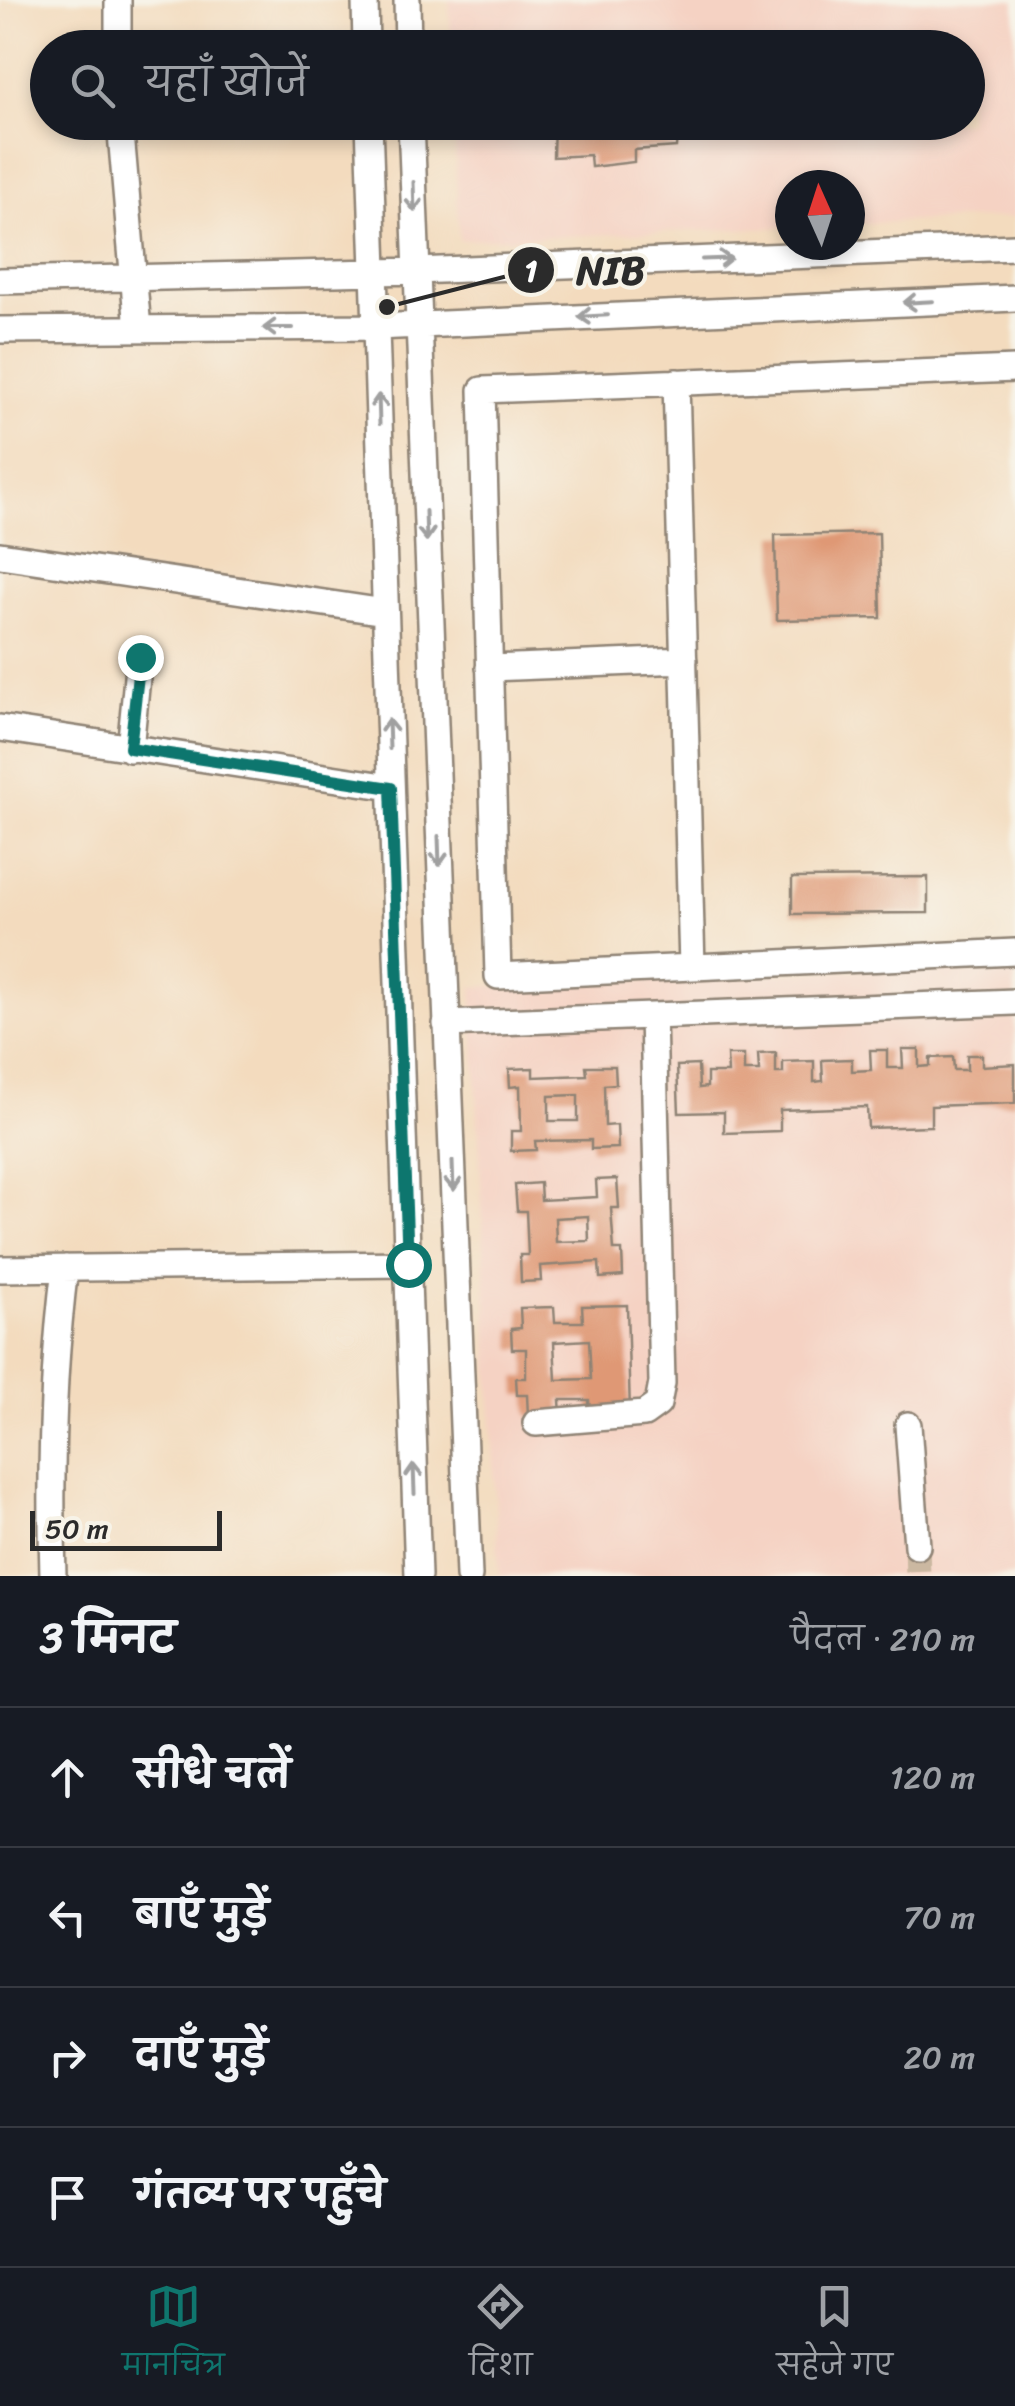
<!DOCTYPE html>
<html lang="hi">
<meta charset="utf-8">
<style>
:root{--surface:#171b24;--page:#20242c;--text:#f1f3f6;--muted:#9ea1a6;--line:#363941;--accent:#0f766e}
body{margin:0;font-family:Sriracha,"Playpen Sans Deva",sans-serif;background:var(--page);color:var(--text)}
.compass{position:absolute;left:775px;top:170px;width:90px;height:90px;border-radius:50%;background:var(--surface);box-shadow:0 5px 15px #0003;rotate:357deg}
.scale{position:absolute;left:30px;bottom:25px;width:192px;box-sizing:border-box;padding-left:10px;border:5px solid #2b2b2b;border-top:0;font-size:28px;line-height:35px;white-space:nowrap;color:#2b2b2b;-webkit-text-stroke:8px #f7f3e8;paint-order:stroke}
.stop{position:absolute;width:30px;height:30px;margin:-22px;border:8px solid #0f766e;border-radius:50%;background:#fff}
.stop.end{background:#0f766e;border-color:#fff;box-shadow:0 2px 10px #0008}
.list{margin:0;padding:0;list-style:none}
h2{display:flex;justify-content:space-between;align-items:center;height:130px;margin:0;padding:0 40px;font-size:42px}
h2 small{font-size:32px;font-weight:400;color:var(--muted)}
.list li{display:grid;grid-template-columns:65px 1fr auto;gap:30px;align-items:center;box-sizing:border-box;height:140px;padding:0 40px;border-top:2px solid var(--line)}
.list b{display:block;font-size:38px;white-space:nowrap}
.list em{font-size:32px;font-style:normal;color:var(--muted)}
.icon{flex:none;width:55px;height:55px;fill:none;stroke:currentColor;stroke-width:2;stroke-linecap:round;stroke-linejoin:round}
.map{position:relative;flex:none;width:1015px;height:1576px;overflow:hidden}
.search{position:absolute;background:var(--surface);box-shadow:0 5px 15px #0003;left:30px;right:30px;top:30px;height:110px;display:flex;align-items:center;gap:25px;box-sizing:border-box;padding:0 35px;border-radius:55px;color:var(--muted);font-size:38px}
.sheet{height:690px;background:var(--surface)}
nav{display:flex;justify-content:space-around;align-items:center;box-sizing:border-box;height:140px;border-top:2px solid var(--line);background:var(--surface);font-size:28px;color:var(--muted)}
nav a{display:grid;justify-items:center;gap:5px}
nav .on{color:var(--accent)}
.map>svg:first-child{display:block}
.built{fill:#f5d2c3}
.building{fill:#df9875;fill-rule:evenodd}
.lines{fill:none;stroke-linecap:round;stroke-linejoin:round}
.minor-tunnel{stroke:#cbb8a1;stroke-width:25;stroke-dasharray:25 12;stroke-linecap:butt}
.minor-casing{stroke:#8f8374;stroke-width:30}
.minor{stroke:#fff;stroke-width:25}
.oneway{stroke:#a0a0a0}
.route{stroke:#0f766e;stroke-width:12}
.leader{fill:none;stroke:#2b2b2b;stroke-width:4}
.callout-dot{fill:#2b2b2b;stroke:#f7f3e8;stroke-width:4}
.mark-label{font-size:30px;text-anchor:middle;font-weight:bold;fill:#fff}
.callout-label{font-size:40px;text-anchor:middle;font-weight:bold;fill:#2b2b2b;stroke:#f7f3e8;stroke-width:8;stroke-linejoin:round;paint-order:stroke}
</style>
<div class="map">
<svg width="1015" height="1576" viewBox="0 0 1015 1576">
<rect width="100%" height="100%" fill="#f7f3e8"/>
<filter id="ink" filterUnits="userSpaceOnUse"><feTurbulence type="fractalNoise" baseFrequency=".01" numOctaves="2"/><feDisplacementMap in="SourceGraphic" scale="20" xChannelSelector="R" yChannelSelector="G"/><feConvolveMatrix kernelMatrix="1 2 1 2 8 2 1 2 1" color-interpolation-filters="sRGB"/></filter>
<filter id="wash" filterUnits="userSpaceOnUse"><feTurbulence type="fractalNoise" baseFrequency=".0048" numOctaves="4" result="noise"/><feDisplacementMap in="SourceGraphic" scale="40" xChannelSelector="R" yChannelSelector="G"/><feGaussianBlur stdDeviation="2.25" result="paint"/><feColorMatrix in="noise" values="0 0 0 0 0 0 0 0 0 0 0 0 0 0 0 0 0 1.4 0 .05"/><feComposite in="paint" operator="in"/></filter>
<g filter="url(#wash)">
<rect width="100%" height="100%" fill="#f3dbbe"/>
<!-- built -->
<path class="built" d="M449,0H1015V217L850,224V185H790V227L459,240L454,123L968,122V48L451,47Z
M1015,964V1576H499L472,987Z"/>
<g id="blocks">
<!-- building -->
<path class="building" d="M554,122H678L676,147L634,150V162L591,167L590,155L553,157Z
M879,533L881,618L777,620L775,535Z
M928,877V913L792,914V878Z
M902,1049H919V1067L930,1066V1058L953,1057L954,1070H967V1055H982V1066L1015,1064V1103L931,1106V1126L868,1128L867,1107L780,1110V1131L724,1133V1112L679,1113L677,1066L698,1065L699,1088L707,1087V1073H728L727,1055H744V1071H759L758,1054L776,1053V1073H783V1062L814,1061V1082L823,1081L822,1060L852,1059V1071L871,1070L870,1050H887V1068H903Z
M586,1066H615L616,1084L604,1085L605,1126L617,1125L618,1148L591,1149V1140L535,1141L536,1150L511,1151V1131H521L520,1086L510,1087L509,1069L533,1068V1077L587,1075ZM578,1095V1121H549V1096Z
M617,1179L619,1208H611L614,1250H622L623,1276L600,1278L599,1262L540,1266L541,1281L521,1282L520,1255H528L526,1211H517L515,1185L540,1183L541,1200L597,1197L596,1180ZM588,1216L589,1241L556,1242L555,1218Z
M627,1305L630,1414L590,1415L589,1400H560L561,1415L528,1416L527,1395H517L516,1378H526V1349H512L511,1329L521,1328L520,1308L554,1307L555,1322H583L582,1306ZM589,1340L591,1379L556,1380L554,1342Z"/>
</g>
</g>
<g filter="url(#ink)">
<use href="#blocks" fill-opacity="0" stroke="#8f8374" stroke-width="2.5"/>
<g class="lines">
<!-- minor-tunnel -->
<path class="minor-tunnel" d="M917,1546L918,1576"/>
<!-- minor casing -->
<g class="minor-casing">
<path id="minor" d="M118,0V48
M365,0L366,48
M407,0L408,48
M120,122L138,329
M369,122L418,1576
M411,122L469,1576
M0,281L416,271L1015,247
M0,330L376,327L1015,298
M1015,369L482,390L498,976L1015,952
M676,382L692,967
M0,555L385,612
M489,668L684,660
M0,728L391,787
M130,749L139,657
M446,1024L1015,1002
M0,1269L408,1264
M536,1423L644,1414L658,1404L662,1383L653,1016
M908,1425L917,1546
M53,1576C50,1473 52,1370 65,1268"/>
</g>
<!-- minor -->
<use href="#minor" class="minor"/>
</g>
<!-- one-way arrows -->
<defs><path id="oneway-shaft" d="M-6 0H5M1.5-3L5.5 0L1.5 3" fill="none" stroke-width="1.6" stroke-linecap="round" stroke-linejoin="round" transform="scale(2.5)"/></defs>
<g class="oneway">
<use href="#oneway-shaft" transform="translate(414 197) rotate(88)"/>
<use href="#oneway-shaft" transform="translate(717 259) rotate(-2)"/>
<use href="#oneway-shaft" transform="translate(918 302) rotate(177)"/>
<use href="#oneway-shaft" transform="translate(593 316) rotate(177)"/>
<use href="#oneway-shaft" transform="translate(278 328) rotate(180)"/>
<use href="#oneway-shaft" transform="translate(379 409) rotate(-92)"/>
<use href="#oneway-shaft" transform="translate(426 526) rotate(88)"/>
<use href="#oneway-shaft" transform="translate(389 734) rotate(-92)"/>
<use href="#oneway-shaft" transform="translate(439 851) rotate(88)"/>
<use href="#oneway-shaft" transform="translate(453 1176) rotate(88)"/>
<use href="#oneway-shaft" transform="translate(414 1479) rotate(-92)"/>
</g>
</g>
<g class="lines" filter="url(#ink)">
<!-- route -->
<path class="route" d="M140,657L130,748L391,788L408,1264"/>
</g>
<!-- callouts -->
<path class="leader" d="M387 307L531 270"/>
<g class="callout-dot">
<circle cx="387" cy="307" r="10"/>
<circle cx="531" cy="270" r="25"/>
</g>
<g class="mark-label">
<text x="531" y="281">1</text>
</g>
<g class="callout-label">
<text x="611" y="284">NIB</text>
</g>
</svg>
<svg class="compass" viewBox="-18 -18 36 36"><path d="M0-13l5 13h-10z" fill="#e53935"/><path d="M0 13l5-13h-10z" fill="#9ea1a6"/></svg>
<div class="scale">50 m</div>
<div class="stop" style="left:408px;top:1264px"></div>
<div class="stop end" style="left:140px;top:657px"></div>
<div class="search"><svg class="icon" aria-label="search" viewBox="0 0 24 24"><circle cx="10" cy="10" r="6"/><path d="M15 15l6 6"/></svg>यहाँ खोजें</div>
</div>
<section class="sheet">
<h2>3 मिनट<small>पैदल · 210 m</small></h2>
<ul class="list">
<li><svg class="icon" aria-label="ahead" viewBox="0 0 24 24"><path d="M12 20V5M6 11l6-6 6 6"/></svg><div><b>सीधे चलें</b></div><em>120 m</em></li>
<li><svg class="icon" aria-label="left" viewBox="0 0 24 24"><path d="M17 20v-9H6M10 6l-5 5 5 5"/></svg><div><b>बाएँ मुड़ें</b></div><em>70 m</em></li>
<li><svg class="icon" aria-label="right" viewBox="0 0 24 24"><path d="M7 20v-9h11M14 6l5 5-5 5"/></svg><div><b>दाएँ मुड़ें</b></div><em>20 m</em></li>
<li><svg class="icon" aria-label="arrive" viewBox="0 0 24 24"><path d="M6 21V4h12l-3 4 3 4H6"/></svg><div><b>गंतव्य पर पहुँचे</b></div></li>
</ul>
</section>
<nav>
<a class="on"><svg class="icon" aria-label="map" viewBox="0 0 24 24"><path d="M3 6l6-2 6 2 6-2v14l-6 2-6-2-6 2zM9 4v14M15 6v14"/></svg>मानचित्र</a>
<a><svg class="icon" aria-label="directions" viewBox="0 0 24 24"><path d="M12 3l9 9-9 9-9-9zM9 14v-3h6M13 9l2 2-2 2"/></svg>दिशा</a>
<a><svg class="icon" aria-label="saved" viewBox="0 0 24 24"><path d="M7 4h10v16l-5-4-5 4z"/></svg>सहेजे गए</a>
</nav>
